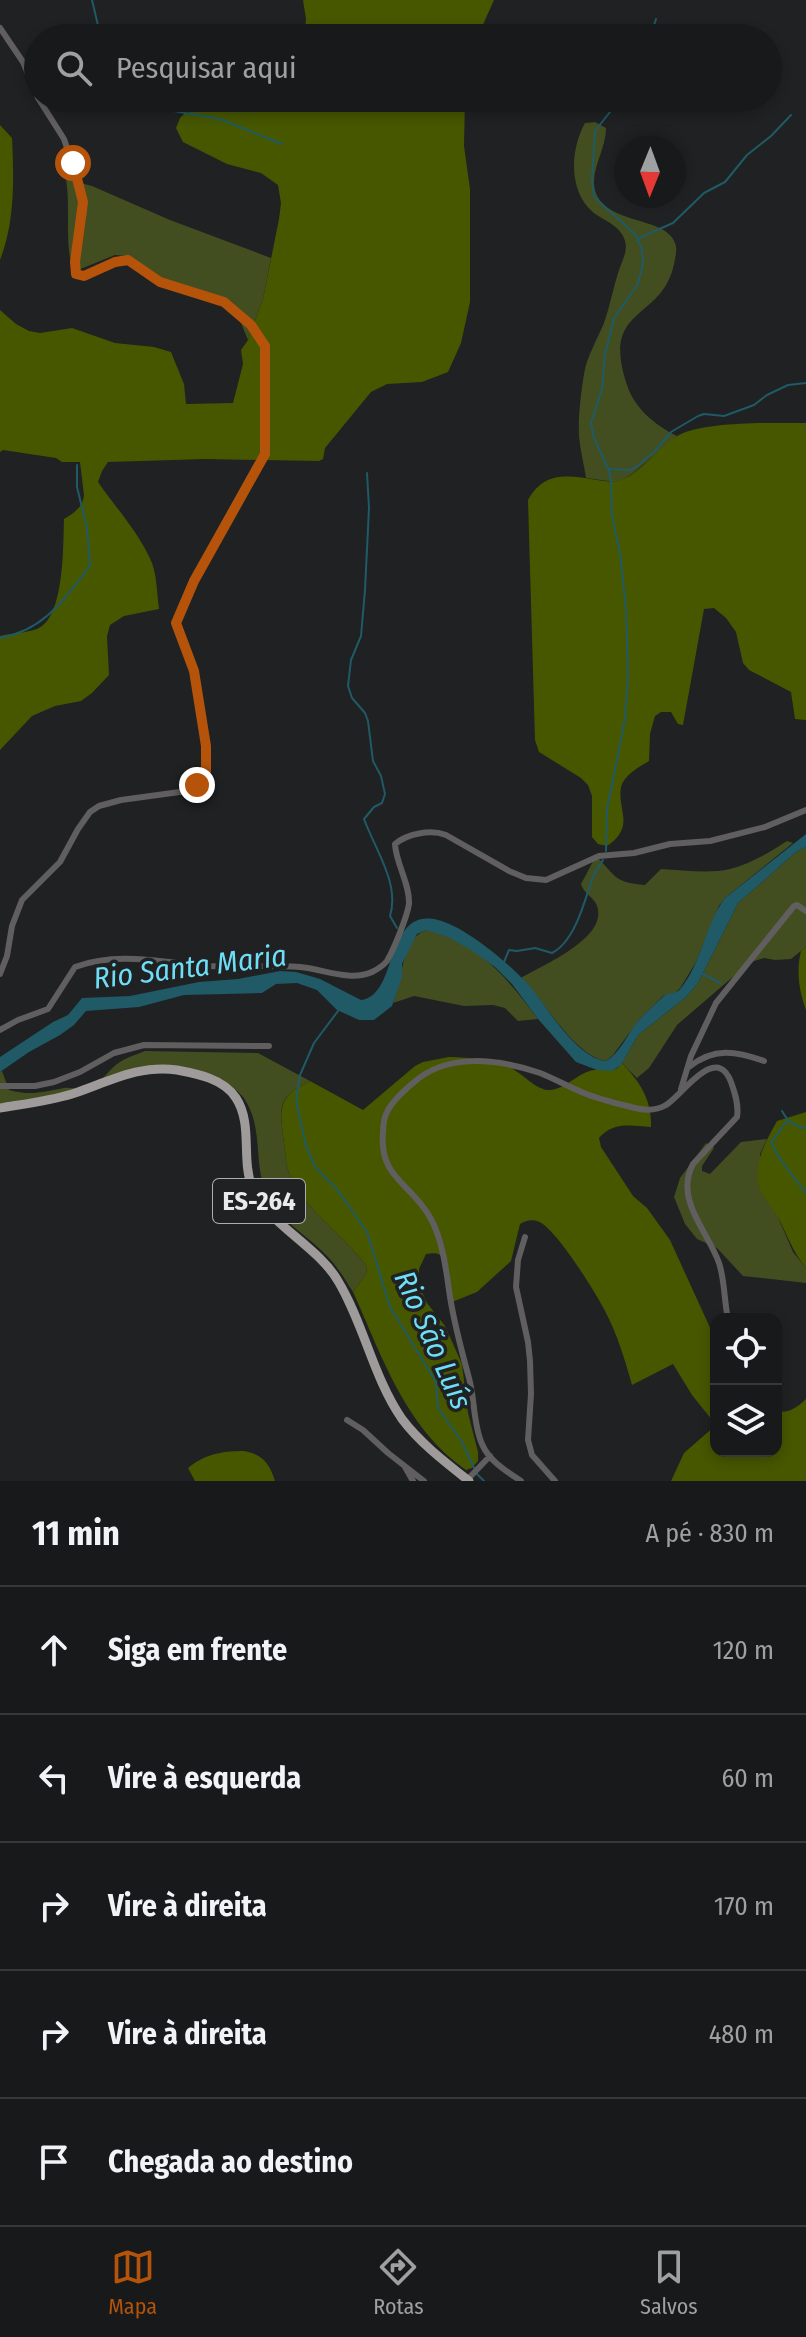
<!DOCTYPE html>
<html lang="pt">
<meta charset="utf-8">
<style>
:root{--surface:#17191a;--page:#242627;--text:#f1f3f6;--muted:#9ea0a2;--line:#363839;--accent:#b45309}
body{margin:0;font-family:"Fira Sans Condensed",sans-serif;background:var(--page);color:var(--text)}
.controls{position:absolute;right:24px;bottom:24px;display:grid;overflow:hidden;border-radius:16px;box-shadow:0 4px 12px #0003}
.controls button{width:72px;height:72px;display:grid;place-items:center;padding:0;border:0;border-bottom:2px solid var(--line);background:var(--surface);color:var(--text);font:40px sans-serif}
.compass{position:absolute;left:614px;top:136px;width:72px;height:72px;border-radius:50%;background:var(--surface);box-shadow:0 4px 12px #0003;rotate:181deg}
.stop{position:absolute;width:24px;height:24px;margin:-18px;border:6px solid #b45309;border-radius:50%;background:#fff}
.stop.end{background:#b45309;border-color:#fff;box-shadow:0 2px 8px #0008}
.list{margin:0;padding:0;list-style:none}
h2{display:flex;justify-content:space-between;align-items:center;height:104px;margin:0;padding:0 32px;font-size:34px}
h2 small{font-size:26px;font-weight:400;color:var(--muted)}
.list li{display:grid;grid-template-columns:52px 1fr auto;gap:24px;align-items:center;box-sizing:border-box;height:128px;padding:0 32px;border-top:2px solid var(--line)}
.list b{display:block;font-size:30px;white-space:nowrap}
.list em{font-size:26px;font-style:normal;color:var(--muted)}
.icon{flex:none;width:44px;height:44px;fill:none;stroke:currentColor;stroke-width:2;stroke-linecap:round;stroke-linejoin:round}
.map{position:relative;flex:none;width:806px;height:1481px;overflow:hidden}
.search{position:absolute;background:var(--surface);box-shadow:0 4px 12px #0003;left:24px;right:24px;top:24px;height:88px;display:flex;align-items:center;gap:20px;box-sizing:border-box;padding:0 28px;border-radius:44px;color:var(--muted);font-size:30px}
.sheet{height:744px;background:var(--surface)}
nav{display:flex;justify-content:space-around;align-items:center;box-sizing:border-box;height:112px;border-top:2px solid var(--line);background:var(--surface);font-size:22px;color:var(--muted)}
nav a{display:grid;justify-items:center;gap:4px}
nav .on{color:var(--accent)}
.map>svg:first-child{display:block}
.green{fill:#424e20}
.forest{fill:#465700}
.water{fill:#1f5a66}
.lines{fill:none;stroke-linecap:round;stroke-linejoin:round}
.stream{stroke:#1f5a66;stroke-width:2}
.street{stroke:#605e5e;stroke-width:6}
.primary{stroke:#9f9b9b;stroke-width:9}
.route{stroke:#b45309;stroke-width:10}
.labels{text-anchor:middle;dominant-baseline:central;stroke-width:7;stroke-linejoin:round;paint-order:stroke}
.shield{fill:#1f2123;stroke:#acaeb0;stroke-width:2}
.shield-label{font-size:26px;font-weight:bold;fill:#e9eaec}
.water-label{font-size:30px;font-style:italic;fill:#6edef7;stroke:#1f2123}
</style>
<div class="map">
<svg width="806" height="1481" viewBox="0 0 806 1481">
<rect width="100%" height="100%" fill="#1f2123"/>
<!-- green -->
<path class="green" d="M595,122L606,128C606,147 594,164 594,182C595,228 670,213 676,246C677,251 675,259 674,264C662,322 600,305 627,385C635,409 655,425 677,436L632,474L622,480L615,482L586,478C584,464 580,450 579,436C578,416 581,393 584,374C587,356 597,340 604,323C610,306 613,288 619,270C622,261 628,251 625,241C621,226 605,221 594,213C568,192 570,150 585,123Z
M66,179L92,186L170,220L271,258L263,299L248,340L236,311L224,304L140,271L127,256L115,255L73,272C64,240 71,211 66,179Z
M787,841L793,843L725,898L719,906L696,962L681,987L675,993L663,996L639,1020L613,1055L606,1061C575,1057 543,999 521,978C543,965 603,940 598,910C597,898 584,895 581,884L596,856C617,877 613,882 645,885L661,869C683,870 709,874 730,869C750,864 770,852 787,841Z
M806,847V947L791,959L775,960L764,958L754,961L742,969L677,1025L649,1068L637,1078L622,1063L638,1035L686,997L698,983L738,903L796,852Z
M426,930C475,937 510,982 538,1019L518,1021L505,1008L493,1005L464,1006L414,996L393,1003C402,983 401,939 426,930Z
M145,1051L258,1053L310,1081C280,1096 279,1103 283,1136C285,1147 285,1162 289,1173C304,1210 343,1234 366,1265L367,1273L353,1292C344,1278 336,1264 324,1253C305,1234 281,1221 268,1197C252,1165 265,1127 243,1097C221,1070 166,1062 135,1071C115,1076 98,1088 78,1094C53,1102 26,1104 0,1108V1072L2,1071L9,1090C31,1096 43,1092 64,1088C75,1087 83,1092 94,1085C103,1080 108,1071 117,1064C125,1058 135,1055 145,1051Z
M767,1139L760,1154L766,1199L778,1217L793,1252L806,1268V1283L743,1276L717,1248L697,1239L685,1224L674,1197L680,1178L706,1143L714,1148L702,1166V1171L710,1174L741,1142Z"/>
<!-- forest -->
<path class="forest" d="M303,0H494L477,38H304L306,19Z
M285,98H465L464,146L470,189V302L461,343L448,372L422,382L387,384L371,392L325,448L323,459L319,461L205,459L108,462L102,471L98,482C116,508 140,534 152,563C157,577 157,594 159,609L124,616L110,625L107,636L109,675L92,693L81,701L55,706L32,716L0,750V636C12,633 26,633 37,629C65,618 63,544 64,519C74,513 83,507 84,495L80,462H62L56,458L3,450L0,452V310L16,324L29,331L40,333L72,328L115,343L154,347L171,352L184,384L186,404L233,403L243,364L241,350L248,340L263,299L279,219L281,203L278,185L261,173L227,164L183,142L176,128L180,118L185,113L244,103L259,105L288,104Z
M0,125L12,138C14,179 15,222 0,260Z
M806,423V720L795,719L791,692L749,670L743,663L736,632L726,618L714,608L704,609L683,725L678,724L671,712H661L655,716L650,734L649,761C639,767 624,775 621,787C617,811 636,826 607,846L598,844L592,837V796L588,785L581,778L539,752L535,740L528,500C544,471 568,475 597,480C605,481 614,483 621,480C643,472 660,444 679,435C706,421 774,423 806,423Z
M806,947V1010C799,991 796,971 801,951Z
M449,1057C471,1058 491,1058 511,1068C523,1074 535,1089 548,1090C564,1091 578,1072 594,1070C607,1068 613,1075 622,1063C640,1082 652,1100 651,1127C631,1126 614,1121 599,1138L601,1147L633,1196L647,1208L670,1240L712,1332L716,1344V1451H776V1411C788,1414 798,1407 806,1399V1481H671L684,1453L716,1425L692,1395L673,1364L632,1385C625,1360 617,1333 604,1309C595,1292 554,1225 537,1221C531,1219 525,1221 520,1224L511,1261L477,1292L452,1302L443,1258C438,1252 434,1253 426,1254L419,1269V1285L427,1303L445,1326L462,1364L468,1413L478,1452V1461L472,1468L466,1470C405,1428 382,1356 353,1292L367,1273L366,1265C343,1234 304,1210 289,1173C285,1162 285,1147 283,1136C279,1104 281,1095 310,1081L363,1110L415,1066L423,1062Z
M806,1112V1268C793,1252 788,1237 779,1219C773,1208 762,1198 759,1186C753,1163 766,1141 777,1121Z
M244,1451C262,1454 270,1464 275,1481H195L188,1468C205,1454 222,1451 244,1451Z"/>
<!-- water -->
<path class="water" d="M806,834V847L796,852L738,903L698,983L686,997L638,1035L621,1065L612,1071L597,1070L576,1062L538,1019L512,984L495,967L471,950L448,937L426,930L417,934L402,964V977L392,1006L374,1020H359L337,1010L317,990L297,983L276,984L262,993L184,995L139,1007L86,1011L74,1025L60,1035L29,1052L0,1072V1057L53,1022L68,1015L82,998L130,996L199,982L238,979L280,971L296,972L320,979L361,1000C399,996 384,906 438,920C465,926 514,967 532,989C549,1010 577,1058 606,1061C620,1053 627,1035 637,1022C640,1019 662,997 664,996C670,992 675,995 681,988C702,962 705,925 725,898Z"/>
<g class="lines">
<!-- stream -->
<path class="stream" d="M92,0L101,38
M650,38L656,19
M140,98L174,111L220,119L282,144
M639,238L673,223L704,193L725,182L747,155L771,136L791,115
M609,469L630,470L636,467L654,452L671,432L698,416L704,414L724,416L754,405L767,395L788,385L806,383
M367,473L369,508L365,590L361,636L351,660L348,686L352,698L365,713L368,721L373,761L381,776L385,794L382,803L374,807L364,819C375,849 400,884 390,916L397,928
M0,638C45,630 64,599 90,566L87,528L77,487V465
M606,851L607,809L625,719L628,674L626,609L620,553L612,516L611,479L608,468L594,438L591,423L602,389L605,355L614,318L638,284L643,263L642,249L635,234L594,197L592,180L595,131L621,98
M504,962L509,950L517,951L535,948L552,953C574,942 584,904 591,882C593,874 599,867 603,860
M703,974L720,983
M338,1011L314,1043L300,1075L296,1101L306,1146L316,1168L336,1188L367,1232L390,1307L436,1382L438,1408L462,1442L474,1468
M782,1111C788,1122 794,1126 806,1128
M788,1121C780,1127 779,1136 771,1141L779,1158L806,1193
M476,1473L484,1481"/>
<!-- street -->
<path class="street" d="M0,28L23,62L38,97
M0,974L7,956L12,926L22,900L60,862L78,829L90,812L99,806L121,800L187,791L202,778L207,762L202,721L194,671L190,656L177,628V617L194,581L265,454V346L245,318L220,300L153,279L128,260H120L84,276L76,274V252L84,211L82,193L64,139L38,98
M0,1030L18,1020L48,1009L75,967C119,951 163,963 208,966C239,967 270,965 300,967C323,969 350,982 372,972C378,969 383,966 387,961C394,949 407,917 409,904C410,884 396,864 395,844C407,834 430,829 446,835L509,871L526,878L546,880L599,856L634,853L670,844L710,841L765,827L806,810
M689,1067C714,1047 736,1051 764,1061
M0,1086H35L54,1082L80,1072L114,1053L144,1045L269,1046
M681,1089L691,1056L716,1003L794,906L797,905L806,911
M525,1237L518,1260L516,1287L528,1342L530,1361L531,1394L528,1440L532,1455L555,1481
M347,1420L363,1430L388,1453L424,1481
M405,1467L413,1481
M467,1480L490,1456
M521,1481C506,1471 489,1461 482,1444C473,1424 475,1399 469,1378C461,1349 453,1320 449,1290C446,1268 442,1239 431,1219C412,1183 379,1179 383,1133C383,1125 384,1117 388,1110C394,1099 404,1091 413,1083C447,1052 499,1059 540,1073C555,1079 569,1087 584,1093C598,1099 615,1103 631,1107C643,1110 654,1112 666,1105C681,1097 716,1042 731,1082C735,1093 739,1105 737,1117L693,1164C674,1200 708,1231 719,1263C725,1281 724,1301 728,1319"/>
<!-- primary -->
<path class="primary" d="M0,1108C24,1104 49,1101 72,1094C106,1083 139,1064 177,1070C198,1074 224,1079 236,1098C253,1124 241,1159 252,1187C266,1223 318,1246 338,1281C364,1324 373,1377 402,1419C420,1443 445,1462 469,1481"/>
</g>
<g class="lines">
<!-- route -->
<path class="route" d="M73,163L83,202L75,262L76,274L84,276L115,262L128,260L160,282L224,302L251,325L265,346V454L194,581L176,623L194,671L206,746V771L197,785"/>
</g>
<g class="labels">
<!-- shield labels -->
<rect class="shield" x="213" y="1179" width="92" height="44" rx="6"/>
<g class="shield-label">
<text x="259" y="1201">ES-264</text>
</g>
<!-- water labels -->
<g class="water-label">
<text transform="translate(190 967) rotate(-7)">Rio Santa Maria</text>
<text transform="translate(433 1340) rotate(66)">Rio São Luís</text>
</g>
</g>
</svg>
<div class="controls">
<button><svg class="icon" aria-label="locate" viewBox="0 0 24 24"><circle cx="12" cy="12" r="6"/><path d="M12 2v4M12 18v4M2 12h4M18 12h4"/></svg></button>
<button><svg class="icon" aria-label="layers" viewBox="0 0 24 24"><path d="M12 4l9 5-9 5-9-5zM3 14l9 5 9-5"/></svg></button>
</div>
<svg class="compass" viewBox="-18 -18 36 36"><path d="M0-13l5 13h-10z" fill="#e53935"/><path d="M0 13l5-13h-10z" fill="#9ea0a2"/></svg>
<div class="stop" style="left:73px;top:163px"></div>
<div class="stop end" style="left:197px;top:785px"></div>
<div class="search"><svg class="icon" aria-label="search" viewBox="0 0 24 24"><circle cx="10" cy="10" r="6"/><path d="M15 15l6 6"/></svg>Pesquisar aqui</div>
</div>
<section class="sheet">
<h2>11 min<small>A pé · 830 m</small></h2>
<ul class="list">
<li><svg class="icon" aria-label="ahead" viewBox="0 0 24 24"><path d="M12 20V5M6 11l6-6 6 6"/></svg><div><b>Siga em frente</b></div><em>120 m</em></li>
<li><svg class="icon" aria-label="left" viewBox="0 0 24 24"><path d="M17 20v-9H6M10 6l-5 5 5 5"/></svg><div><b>Vire à esquerda</b></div><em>60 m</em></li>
<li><svg class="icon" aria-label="right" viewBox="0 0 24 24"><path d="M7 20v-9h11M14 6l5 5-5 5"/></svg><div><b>Vire à direita</b></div><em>170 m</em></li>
<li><svg class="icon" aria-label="right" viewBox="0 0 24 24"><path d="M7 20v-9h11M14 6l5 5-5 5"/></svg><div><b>Vire à direita</b></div><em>480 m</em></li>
<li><svg class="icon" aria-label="arrive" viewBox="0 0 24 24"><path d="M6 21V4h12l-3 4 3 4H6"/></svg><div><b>Chegada ao destino</b></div></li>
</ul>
</section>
<nav>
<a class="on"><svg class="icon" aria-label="map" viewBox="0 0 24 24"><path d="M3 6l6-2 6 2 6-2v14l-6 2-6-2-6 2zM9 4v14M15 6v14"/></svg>Mapa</a>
<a><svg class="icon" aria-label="directions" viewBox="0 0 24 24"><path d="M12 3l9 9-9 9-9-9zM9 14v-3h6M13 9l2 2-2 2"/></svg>Rotas</a>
<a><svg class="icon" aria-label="saved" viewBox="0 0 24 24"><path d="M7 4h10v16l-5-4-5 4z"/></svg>Salvos</a>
</nav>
